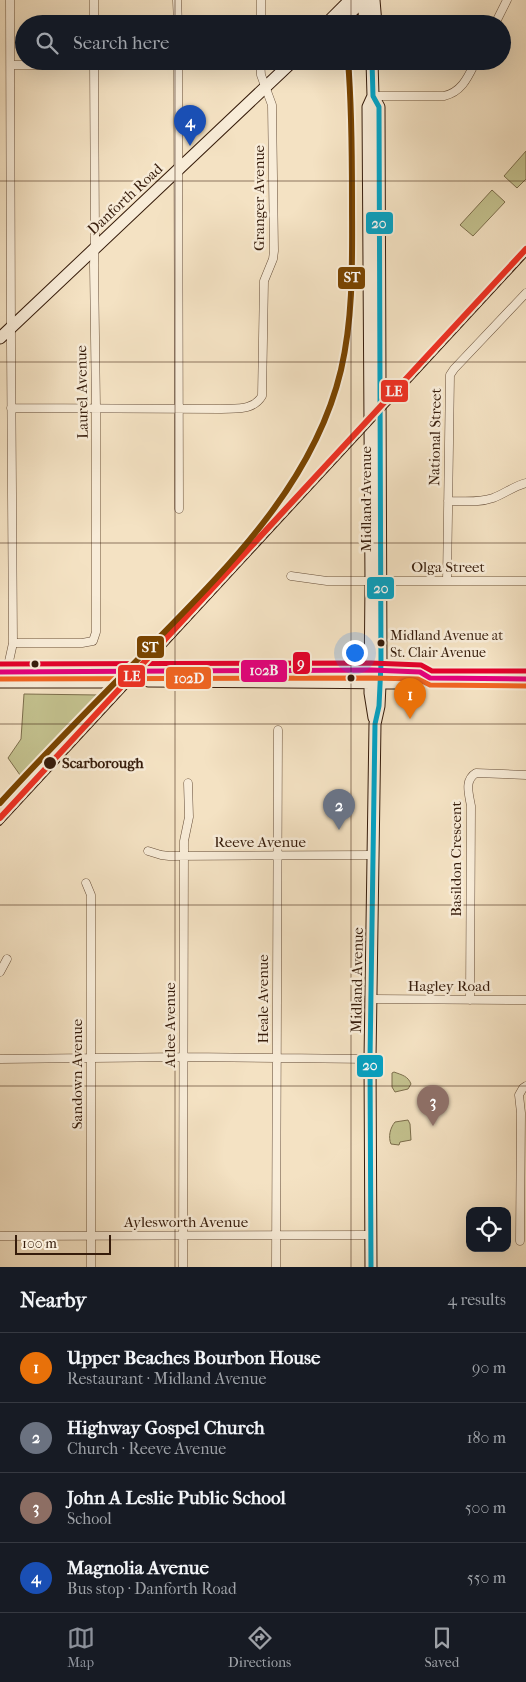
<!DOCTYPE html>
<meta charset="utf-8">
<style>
:root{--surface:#171b24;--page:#242831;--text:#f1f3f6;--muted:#9ea1a6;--line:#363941;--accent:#8c9099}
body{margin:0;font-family:"IM FELL French Canon",serif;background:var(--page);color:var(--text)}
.controls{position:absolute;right:15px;bottom:15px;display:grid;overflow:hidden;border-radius:10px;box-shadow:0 5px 20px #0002}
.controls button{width:45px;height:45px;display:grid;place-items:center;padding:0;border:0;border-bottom:1px solid var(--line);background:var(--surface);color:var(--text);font:25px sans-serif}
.scale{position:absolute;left:15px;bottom:12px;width:96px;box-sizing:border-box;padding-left:5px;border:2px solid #361c0b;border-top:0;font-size:14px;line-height:18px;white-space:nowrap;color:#361c0b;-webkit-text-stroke:4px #f8ecd8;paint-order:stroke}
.you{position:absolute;left:354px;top:652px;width:18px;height:18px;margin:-12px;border:4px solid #fff;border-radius:50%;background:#1a73e8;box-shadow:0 0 0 8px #1a73e833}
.badge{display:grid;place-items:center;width:32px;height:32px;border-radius:50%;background:var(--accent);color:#fff;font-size:16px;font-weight:700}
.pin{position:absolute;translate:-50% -41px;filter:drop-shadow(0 1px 2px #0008)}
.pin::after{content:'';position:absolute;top:26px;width:18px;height:15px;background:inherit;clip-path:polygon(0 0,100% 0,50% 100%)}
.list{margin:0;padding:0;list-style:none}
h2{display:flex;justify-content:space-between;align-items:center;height:65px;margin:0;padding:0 20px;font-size:21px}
h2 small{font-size:16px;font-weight:400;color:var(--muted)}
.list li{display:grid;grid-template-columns:32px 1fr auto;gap:15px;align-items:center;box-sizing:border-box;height:70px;padding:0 20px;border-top:1px solid var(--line)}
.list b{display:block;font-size:19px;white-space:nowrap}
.list p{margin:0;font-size:16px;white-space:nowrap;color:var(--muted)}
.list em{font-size:16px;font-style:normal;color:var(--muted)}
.icon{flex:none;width:28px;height:28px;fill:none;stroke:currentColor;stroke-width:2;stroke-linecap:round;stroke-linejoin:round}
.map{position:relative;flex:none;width:526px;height:1267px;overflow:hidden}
.search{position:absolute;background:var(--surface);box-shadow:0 5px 20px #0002;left:15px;right:15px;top:15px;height:55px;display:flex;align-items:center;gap:12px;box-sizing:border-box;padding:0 18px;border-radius:28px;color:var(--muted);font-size:19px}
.sheet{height:345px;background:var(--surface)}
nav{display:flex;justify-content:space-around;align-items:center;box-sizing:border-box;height:70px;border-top:1px solid var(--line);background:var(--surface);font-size:14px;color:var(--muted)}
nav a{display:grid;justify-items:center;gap:2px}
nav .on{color:var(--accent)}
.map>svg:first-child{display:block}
.green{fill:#c3c18e;stroke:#7c6e4c}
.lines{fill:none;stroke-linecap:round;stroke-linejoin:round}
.secondary-tunnel{stroke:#ceba9e;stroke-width:11;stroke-dasharray:11 5.5;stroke-linecap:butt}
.street-casing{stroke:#664e39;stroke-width:9}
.secondary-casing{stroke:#361c0b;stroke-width:13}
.street{stroke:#f8ecd8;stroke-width:8}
.secondary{stroke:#f8ecd8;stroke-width:11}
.rail-casing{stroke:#361c0b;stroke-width:4}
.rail{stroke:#f8ecd8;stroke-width:2;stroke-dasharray:5.5;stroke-linecap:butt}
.bus-1-casing{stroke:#f8ecd8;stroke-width:9}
.bus-2-casing{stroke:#f8ecd8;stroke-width:9}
.bus-3-casing{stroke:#f8ecd8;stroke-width:9}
.bus-4-casing{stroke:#f8ecd8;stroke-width:9}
.bus-1{stroke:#03a2c4;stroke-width:5}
.bus-2{stroke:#e5007d;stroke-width:5}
.bus-3{stroke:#f26522;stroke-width:5}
.bus-4{stroke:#e4002b;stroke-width:5}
.rail-1-casing{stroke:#f8ecd8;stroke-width:10}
.rail-2-casing{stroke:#f8ecd8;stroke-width:10}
.rail-1{stroke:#ee3124;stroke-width:6}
.rail-2{stroke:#794400;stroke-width:6}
.grid{fill:none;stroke:#361c0b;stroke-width:1;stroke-opacity:0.55}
.bus-dot{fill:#361c0b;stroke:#f8ecd8;stroke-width:2}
.labels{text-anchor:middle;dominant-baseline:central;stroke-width:5;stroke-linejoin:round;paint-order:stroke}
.bus-label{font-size:14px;fill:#361c0b;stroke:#f8ecd8;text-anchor:start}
.street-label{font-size:15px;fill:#361c0b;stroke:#f8ecd8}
.stop-label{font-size:15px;font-weight:bold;fill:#361c0b;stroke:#f8ecd8;text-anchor:start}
.line-badge{stroke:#f8ecd8;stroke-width:2}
.badge-label{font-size:14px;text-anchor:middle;font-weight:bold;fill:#fff}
</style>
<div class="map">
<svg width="526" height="1267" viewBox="0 0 526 1267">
<rect width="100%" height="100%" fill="#f4e2c3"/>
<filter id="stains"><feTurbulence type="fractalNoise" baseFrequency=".004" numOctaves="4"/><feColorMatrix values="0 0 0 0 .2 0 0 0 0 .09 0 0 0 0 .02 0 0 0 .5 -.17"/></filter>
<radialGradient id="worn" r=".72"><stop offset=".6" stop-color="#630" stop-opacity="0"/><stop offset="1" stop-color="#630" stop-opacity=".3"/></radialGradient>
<!-- green -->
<path class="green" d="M526,151V179L517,188L504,176Z
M492,190L505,202L473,236L460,225Z
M24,694L99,695L20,775L8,758L21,739Z
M394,1072C402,1075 408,1076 411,1084L408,1089L395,1092L392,1087V1073Z
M408,1120L410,1124L411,1140L400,1142L399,1145L391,1144C388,1137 390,1128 395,1122Z"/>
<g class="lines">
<!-- secondary-tunnel -->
<path class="secondary-tunnel" d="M121,671H158
M110,682L148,681"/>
<!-- street casing -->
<g class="street-casing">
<path id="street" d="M94,0V24
M177,0L178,24
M261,0V24
M495,24L507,0
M178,61L179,509
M11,65H94L260,63
M373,96H444C462,92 468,77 476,61
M11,408L221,409C236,408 253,411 262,396L264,281L273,259L274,251L272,105L261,75L260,61
M448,501C463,501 479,503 493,498C504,494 514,486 526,483
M291,576L327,581H526
M447,581L450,375L454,369L526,293
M13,643H82L93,641L96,632V408L94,265L95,237L94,61
M6,675L13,643L11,344L10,0
M148,851L161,855L169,856L374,855
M86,883L91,895V1267
M0,972L7,959
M372,999L526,1000
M470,1000L471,806C469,794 464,780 476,773L526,775
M0,1059L184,1057L370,1059
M0,1236L371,1235
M520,1241L521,1113L519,1095L523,1088L526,1086
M183,1267L184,841L189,817L188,783
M276,1267L278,730"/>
</g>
<!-- secondary casing -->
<g class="secondary-casing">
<path id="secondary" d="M374,0L376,24
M326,24L350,0
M340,24L363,0
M365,24L364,11L368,0
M373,96L368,107L371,581L370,693L374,718
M0,338L293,61
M158,671L381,670L420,672L430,678
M0,672L121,671
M148,681L402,683H417L430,678L526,679
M0,682H110
M371,1267L370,1059L375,724L379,706L381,664L379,107L373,96L372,61"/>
</g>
<!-- street -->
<use href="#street" class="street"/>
<!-- secondary -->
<use href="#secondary" class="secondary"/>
<!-- rail casing -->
<g class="rail-casing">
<path id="rail" d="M0,824L526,255"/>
</g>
<!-- rail -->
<use href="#rail" class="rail"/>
<!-- bus-1 casing -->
<g class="bus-1-casing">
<path id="bus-1" d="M371,1267L370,1059L375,724L379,706L381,664L379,107L373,96L372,61"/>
</g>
<!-- bus-2 casing -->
<g class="bus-2-casing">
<path id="bus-2" d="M0,672L371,670L420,672L430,678L526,679"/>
</g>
<!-- bus-3 casing -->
<g class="bus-3-casing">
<path id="bus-3" d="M0,679L371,678L418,679L430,685L526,686"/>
</g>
<!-- bus-4 casing -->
<g class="bus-4-casing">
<path id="bus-4" d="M0,664L371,663L421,665L432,671H526"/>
</g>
<!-- bus-1 -->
<use href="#bus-1" class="bus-1"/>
<!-- bus-2 -->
<use href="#bus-2" class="bus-2"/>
<!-- bus-3 -->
<use href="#bus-3" class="bus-3"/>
<!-- bus-4 -->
<use href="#bus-4" class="bus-4"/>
<!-- rail-1 casing -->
<g class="rail-1-casing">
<path id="rail-1" d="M0,818L526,249"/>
</g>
<!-- rail-2 casing -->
<g class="rail-2-casing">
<path id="rail-2" d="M0,803C48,750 98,700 148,649C227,568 314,484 341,370C354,314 352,257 352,201C352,154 352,108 348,61"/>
</g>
<!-- rail-1 -->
<use href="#rail-1" class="rail-1"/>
<!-- rail-2 -->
<use href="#rail-2" class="rail-2"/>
</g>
<!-- grid -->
<path class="grid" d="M175,0V24M351,0V24M175,61V1267M351,61V1267M0,181H526M0,362H526M0,543H526M0,724H526M0,905H526M0,1086H526"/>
<!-- markers -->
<g class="bus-dot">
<circle cx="381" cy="643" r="4.5"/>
<circle cx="35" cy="664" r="4.5"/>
<circle cx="351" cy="678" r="4.5"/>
<circle cx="50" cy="763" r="7"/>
</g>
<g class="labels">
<!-- bus labels -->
<g class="bus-label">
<text x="390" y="635">Midland Avenue at<tspan x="390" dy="17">St. Clair Avenue</tspan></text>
</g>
<!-- street labels -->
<g class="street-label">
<text transform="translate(259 198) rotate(-90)">Granger Avenue</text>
<text transform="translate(125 199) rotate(-43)">Danforth Road</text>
<text transform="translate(82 392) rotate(-91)">Laurel Avenue</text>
<text transform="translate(435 437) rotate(-89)">National Street</text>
<text transform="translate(366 499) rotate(-90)">Midland Avenue</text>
<text x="448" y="567">Olga Street</text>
<text x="260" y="842">Reeve Avenue</text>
<text transform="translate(456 859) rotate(-90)">Basildon Crescent</text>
<text transform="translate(357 980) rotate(-89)">Midland Avenue</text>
<text x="449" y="986">Hagley Road</text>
<text transform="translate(263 999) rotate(-90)">Heale Avenue</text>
<text transform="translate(170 1025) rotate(-90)">Atlee Avenue</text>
<text transform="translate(77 1074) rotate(-90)">Sandown Avenue</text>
<text x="186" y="1222">Aylesworth Avenue</text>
</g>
<!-- stop labels -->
<g class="stop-label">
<text x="62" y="763">Scarborough</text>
</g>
</g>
<g class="line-badge">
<rect x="365" y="211" width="29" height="24" rx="5" fill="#03a2c4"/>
<rect x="337" y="266" width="29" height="24" rx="5" fill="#794400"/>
<rect x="380" y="379" width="29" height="24" rx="5" fill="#ee3124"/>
<rect x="366" y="576" width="29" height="24" rx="5" fill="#03a2c4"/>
<rect x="136" y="635" width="29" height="24" rx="5" fill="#794400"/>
<rect x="292" y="651" width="19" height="24" rx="5" fill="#e4002b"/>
<rect x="240" y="659" width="48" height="24" rx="5" fill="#e5007d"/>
<rect x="117" y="664" width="29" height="24" rx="5" fill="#ee3124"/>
<rect x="165" y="666" width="47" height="24" rx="5" fill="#f26522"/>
<rect x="356" y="1054" width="28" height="24" rx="5" fill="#03a2c4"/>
</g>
<g class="badge-label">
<text x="379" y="228">20</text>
<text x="352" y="282">ST</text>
<text x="394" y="396">LE</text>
<text x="381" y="593">20</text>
<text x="150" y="652">ST</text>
<text x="301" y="668">9</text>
<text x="264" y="675">102B</text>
<text x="132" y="681">LE</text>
<text x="189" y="683">102D</text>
<text x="370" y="1070">20</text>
</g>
<rect width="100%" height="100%" filter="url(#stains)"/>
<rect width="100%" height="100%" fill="url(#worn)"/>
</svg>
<div class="controls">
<button><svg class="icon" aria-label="locate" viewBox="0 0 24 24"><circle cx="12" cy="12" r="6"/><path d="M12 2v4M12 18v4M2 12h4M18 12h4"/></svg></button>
</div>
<div class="scale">100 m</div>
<div class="you"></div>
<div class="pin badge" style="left:410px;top:719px;background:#e8710a">1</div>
<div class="pin badge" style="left:339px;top:830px;background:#6b7280">2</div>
<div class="pin badge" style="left:433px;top:1126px;background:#8d6e63">3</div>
<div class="pin badge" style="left:190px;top:146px;background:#1a4fb4">4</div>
<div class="search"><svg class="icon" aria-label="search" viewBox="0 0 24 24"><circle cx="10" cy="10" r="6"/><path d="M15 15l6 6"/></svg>Search here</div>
</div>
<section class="sheet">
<h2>Nearby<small>4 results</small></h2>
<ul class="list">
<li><span class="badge" style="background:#e8710a">1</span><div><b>Upper Beaches Bourbon House</b><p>Restaurant · Midland Avenue</p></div><em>90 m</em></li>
<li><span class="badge" style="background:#6b7280">2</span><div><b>Highway Gospel Church</b><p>Church · Reeve Avenue</p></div><em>180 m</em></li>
<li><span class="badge" style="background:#8d6e63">3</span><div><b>John A Leslie Public School</b><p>School</p></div><em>500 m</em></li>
<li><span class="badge" style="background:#1a4fb4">4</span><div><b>Magnolia Avenue</b><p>Bus stop · Danforth Road</p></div><em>550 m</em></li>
</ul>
</section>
<nav>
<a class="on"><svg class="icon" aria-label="map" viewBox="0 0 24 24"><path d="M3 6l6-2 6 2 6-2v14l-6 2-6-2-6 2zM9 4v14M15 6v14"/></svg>Map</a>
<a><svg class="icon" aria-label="directions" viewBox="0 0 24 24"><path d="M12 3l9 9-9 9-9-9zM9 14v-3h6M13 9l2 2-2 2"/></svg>Directions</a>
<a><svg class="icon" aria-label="saved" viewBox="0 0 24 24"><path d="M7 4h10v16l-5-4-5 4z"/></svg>Saved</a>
</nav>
